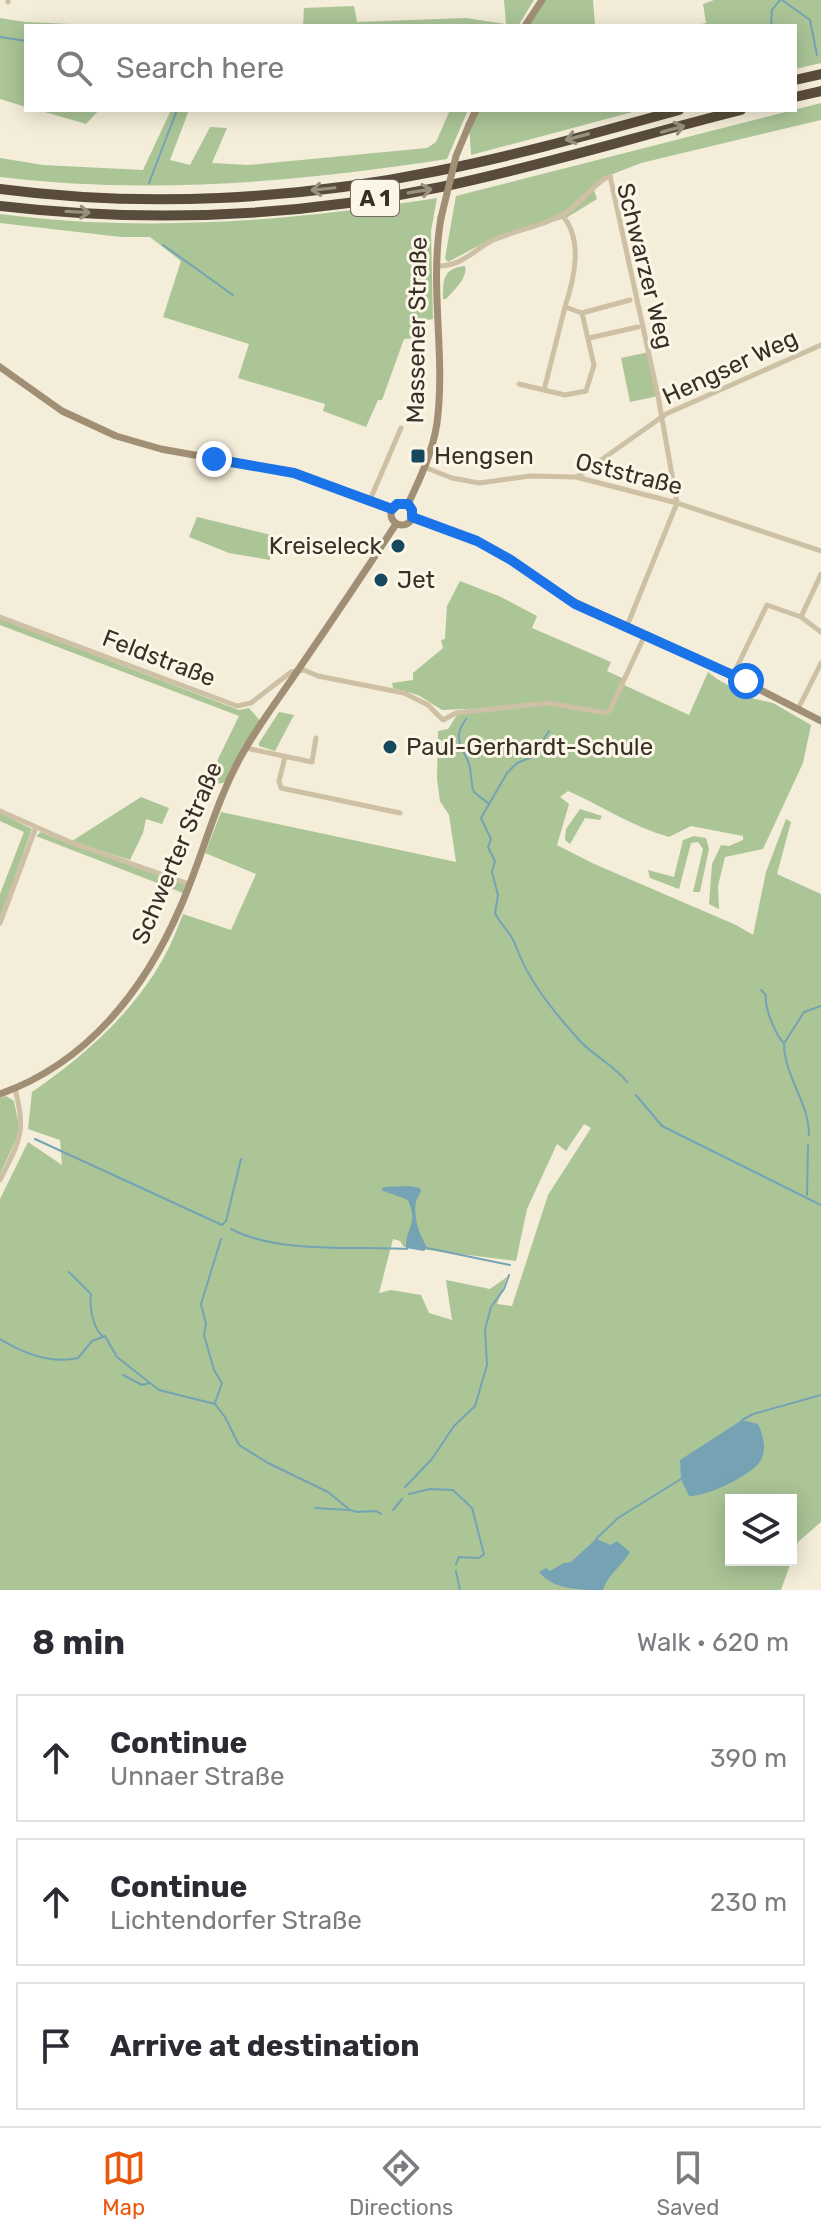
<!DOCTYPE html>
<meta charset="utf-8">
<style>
:root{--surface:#fff;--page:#f7f7f7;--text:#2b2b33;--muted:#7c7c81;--line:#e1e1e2;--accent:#ea580c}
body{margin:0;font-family:Rubik,sans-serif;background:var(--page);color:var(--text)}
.controls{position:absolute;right:24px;bottom:24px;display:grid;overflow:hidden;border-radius:0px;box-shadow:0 4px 20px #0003}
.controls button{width:72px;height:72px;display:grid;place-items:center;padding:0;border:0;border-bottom:2px solid var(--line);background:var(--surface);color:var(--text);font:40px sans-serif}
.stop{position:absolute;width:24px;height:24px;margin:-18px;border:6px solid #1a73e8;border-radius:50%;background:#fff}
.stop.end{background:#1a73e8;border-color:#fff;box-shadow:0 2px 8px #0008}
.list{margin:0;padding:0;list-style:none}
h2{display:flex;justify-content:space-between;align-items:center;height:104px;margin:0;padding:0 32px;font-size:34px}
h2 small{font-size:26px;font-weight:400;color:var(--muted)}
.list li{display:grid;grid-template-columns:52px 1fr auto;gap:24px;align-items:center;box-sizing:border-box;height:128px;margin:0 16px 16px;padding:0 16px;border:2px solid var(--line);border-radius:0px}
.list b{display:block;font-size:30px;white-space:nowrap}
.list p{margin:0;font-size:26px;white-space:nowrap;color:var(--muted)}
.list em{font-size:26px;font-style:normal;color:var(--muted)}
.icon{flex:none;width:44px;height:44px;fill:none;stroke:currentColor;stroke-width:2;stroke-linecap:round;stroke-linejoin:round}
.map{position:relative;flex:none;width:821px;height:1590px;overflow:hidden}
.search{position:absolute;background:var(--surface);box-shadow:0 4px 20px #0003;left:24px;right:24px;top:24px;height:88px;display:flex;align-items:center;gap:20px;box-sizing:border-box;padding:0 28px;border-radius:0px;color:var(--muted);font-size:30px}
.sheet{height:536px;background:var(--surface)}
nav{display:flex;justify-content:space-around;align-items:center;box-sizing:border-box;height:112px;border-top:2px solid var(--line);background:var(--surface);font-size:22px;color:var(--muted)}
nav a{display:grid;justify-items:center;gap:4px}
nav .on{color:var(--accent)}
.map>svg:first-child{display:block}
.green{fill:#abc597;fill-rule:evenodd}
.water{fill:#75a3b4}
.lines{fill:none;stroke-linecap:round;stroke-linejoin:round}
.stream{stroke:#75a3b4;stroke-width:2}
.street{stroke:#cdc0a4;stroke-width:5}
.secondary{stroke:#a18f75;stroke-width:7}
.highway{stroke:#5a4c3c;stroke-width:10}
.secondary-bridge{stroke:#a18f75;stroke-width:7}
.oneway{stroke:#9a9080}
.route{stroke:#1a73e8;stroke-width:10}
.poi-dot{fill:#17495e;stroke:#fbf6e6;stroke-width:3}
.labels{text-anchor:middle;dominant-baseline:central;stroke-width:6;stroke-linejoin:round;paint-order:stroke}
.shield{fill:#fbf6e6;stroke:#726b60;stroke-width:2}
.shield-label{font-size:22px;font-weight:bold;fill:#383026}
.street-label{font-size:24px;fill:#383026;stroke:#fbf6e6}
.poi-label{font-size:24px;fill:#383026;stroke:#fbf6e6;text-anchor:start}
</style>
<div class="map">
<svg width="821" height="1590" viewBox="0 0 821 1590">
<rect width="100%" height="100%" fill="#f4edd9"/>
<!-- green -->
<path class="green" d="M504,0H534L518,26H303L304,8L354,6L357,22L466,18L506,24Z
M542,0H593L595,26H525Z
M714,0H821V63L795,69V26H692L706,23L703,4Z
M0,18L25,22L118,26H26V107L0,99Z
M821,103V120L641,163L613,174L594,190L597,199L566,218L495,237L448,262L445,258L456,196Z
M38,110H99L86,124Z
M171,110H189L170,160L190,165L210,127L227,128L212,163L248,165L427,148L436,142L450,110H468L447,159C298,182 150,195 0,177V158L43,165L143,170Z
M476,110H640L471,155L469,125Z
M437,198L431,231L433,319L427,320V337L404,339L382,400H378L366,427L323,411L325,404L238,378L249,344L163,317L181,261L150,237H121L0,223V214C146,233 293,221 437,198Z
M465,266C468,278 454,290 446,299H443C443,280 443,268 465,266Z
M649,352L658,396L630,402L621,358Z
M197,517L271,535L270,560L229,553L189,537Z
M460,581L501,597L537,616L532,628L611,662L607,671L622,678L624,685L689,715L708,672L717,679L751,698L773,703L811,725L803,763L763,849L725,857L718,886L719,909L709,904L712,864L721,845L729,846L743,840V836L691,826L669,837C633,827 602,806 568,791L560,797L569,804L557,845L592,863L736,925L753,935L766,872L786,819L791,822L777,874L821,894V1522L798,1542L781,1590H0V1199L28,1142L62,1165L60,1140L28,1129L32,1092C84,1056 131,1015 163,959C171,945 177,929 183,914L231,930L256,874L205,853L221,812L456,862L449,815L440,801L437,779L438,731L448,729L457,715L491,708L442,710L418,695L393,688L392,683L413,680V673L443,648L441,640L445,639L447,606ZM584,1124L591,1128L548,1195L512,1306L497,1304L507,1277L490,1289L446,1280L452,1320L429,1313L421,1295L391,1290L379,1293L393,1239L400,1241L404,1247L516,1261L527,1209L557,1144L566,1151ZM731,1500H791V1560H731Z
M0,619L239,710L249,708L262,723L227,782L212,785L218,759L239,716L0,625Z
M279,712L294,715L275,751L259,746V743Z
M141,797L169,808L162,824L146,819L143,833L130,860L72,841Z
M580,809L602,816L600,820L585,818L570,844L565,840L566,829Z
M0,813L32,829L0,918V894L24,832L0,821Z
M41,832L69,844L186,885L183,893L36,836Z
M694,836L706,838L709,849L700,892H693L703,849L698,842L691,843L679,889L650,878L648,870L674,877L683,840Z
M6,1096L14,1101L20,1131L0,1174V1098Z"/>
<!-- water -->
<path class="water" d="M409,1186L420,1188L421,1192C409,1206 418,1233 427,1247L424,1251L406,1248C405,1227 419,1225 408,1200L381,1190L384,1187Z
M742,1420L758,1424C763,1435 767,1448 761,1460C753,1475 706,1497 689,1496L681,1479L680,1460Z
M596,1539L611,1545L617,1541L630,1552C622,1566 608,1574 603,1590C580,1590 554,1590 539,1572L546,1568L550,1571L564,1563L571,1562Z"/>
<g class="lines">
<!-- stream -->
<path class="stream" d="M782,0L810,20L817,55
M771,26L772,10L780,0
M0,37L26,41
M149,183L177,110
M163,245L233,295
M466,719C451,740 463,746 469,764C472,773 470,782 474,792L489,804
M549,731L532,757L517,763L507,773L481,818L491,839L488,847L495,861L492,872L498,895L495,913C500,924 511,933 515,944C528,981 554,1012 580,1041C594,1056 615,1066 627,1082
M761,990L766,995C764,1006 775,1035 784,1043C784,1076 809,1102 809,1135
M785,1042L804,1012L821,1006
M636,1095L662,1126L821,1205
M35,1139L222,1225L226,1221L241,1159
M807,1195L808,1145
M231,1229C279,1254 352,1246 407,1249
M427,1248L510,1265
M69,1272L91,1294C89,1307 93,1328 103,1337
M0,1339C23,1353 51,1364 78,1358L92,1341L105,1336L117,1357L159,1390L215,1404L225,1417L239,1445L268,1463L328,1492L350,1510L357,1512L376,1511L381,1514
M123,1375L142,1385L149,1383
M215,1403L222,1383L214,1370L204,1335L206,1324L201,1304L221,1239
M742,1420L753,1414L821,1395
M405,1487L432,1459L454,1426L475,1406L487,1365L485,1329L491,1307L504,1289L509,1275
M409,1494L430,1489L453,1490L472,1508L484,1554L479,1558L459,1557L456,1564
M315,1508L350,1510
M393,1510L402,1499
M596,1539L618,1518L681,1479
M456,1571L460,1590"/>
<!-- street -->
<path class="street" d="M8,0V2
M562,215C584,240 574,279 565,307L582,313L594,365L586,391L565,395L544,390L565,307
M436,266C460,267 472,252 491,241C515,230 545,226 567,212C581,203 596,181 610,176L658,396L677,503L627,626
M582,313L630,300
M589,338L638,327
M519,384L544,390
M424,467L452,478L479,483L530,476L576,477L677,503L821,551
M577,477L666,414L821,345
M370,500L401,428
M0,617L237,706L251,703L291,672L304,670L318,676L404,693L428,705L443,720L456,713L548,703L606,713L610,710L643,639
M801,617L821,574
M733,675L767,605L801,617L821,632
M798,709L821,663
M246,748L312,762L316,738
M285,757L279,781L281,788L400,813
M0,811L70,842L189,884
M0,923L36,827
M0,1180C19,1141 27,1133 15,1089"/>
<!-- secondary -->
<path class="secondary" d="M525,26L542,0
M469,125L476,110
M0,367L62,411L116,436L161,449L294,473L392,509
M391 514a11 11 0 1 1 22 0a11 11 0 1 1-22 0Z
M408,504C420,479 433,451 437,423C446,355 429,287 441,218
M412,517L477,541L511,560L563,597L700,659L821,721
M0,1094C87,1063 144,991 180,908C203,856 215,801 244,751C260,723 280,697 298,670C331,622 364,573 396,524"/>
<!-- highway -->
<path class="highway" d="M795,80L821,74
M795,97L821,91
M0,189C144,208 295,200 437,171C519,155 599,132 679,110
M0,206C146,223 297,217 441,187C542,166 641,135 741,110"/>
<!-- secondary-bridge -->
<path class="secondary-bridge" d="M441,218L456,156L469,125"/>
</g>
<!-- one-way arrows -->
<defs><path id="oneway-shaft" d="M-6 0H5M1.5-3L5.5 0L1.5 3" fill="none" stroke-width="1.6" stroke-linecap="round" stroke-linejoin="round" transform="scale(2)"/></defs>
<g class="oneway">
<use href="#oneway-shaft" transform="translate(673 129) rotate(-15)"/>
<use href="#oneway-shaft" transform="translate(577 137) rotate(165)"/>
<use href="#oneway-shaft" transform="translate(323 189) rotate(174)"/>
<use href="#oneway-shaft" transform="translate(420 191) rotate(-9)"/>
<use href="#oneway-shaft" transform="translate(78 212) rotate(3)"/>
</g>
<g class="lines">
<!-- route -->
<path class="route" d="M214,459L294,473L392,509L397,504H408L412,510V517L477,541L511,560L575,604L746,681"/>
</g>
<!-- markers -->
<g class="poi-dot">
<rect x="410" y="448" width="16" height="16" rx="4"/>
<circle cx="398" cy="546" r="8"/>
<circle cx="381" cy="580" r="8"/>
<circle cx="390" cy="747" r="8"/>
</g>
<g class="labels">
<!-- shield labels -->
<rect class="shield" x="351" y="180" width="48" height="36" rx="6"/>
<g class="shield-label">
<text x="375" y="198">A 1</text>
</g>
<!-- street labels -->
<g class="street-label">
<text transform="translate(645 266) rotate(76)">Schwarzer Weg</text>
<text transform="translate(417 330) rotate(-89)">Massener Straße</text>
<text transform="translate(730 367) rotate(-25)">Hengser Weg</text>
<text transform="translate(629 474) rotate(14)">Oststraße</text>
<text transform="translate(159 658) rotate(21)">Feldstraße</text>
<text transform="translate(177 853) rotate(-67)">Schwerter Straße</text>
</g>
<!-- poi labels -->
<g class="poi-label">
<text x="434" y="456">Hengsen</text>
<text x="382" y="546" text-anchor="end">Kreiseleck</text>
<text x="397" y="580">Jet</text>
<text x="406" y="747">Paul-Gerhardt-Schule</text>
</g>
</g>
</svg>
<div class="controls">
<button><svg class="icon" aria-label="layers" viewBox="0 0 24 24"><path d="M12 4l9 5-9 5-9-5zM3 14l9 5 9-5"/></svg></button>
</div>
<div class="stop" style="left:746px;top:681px"></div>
<div class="stop end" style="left:214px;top:459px"></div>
<div class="search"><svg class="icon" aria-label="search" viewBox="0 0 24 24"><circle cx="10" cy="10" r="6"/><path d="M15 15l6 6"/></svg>Search here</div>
</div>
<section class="sheet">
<h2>8 min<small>Walk · 620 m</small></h2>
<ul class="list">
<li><svg class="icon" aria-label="ahead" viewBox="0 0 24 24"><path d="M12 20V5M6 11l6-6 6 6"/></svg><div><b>Continue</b><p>Unnaer Straße</p></div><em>390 m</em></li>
<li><svg class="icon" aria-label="ahead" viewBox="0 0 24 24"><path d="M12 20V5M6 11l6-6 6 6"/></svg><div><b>Continue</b><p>Lichtendorfer Straße</p></div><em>230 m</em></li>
<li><svg class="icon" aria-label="arrive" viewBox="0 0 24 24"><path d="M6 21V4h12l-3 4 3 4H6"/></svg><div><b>Arrive at destination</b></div></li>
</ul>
</section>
<nav>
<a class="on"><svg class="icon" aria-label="map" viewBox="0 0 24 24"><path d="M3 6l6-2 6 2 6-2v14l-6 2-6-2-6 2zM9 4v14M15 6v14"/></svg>Map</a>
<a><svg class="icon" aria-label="directions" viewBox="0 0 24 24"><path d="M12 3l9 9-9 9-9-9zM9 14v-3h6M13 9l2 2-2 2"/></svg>Directions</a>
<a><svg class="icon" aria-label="saved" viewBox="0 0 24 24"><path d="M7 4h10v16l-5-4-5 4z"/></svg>Saved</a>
</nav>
